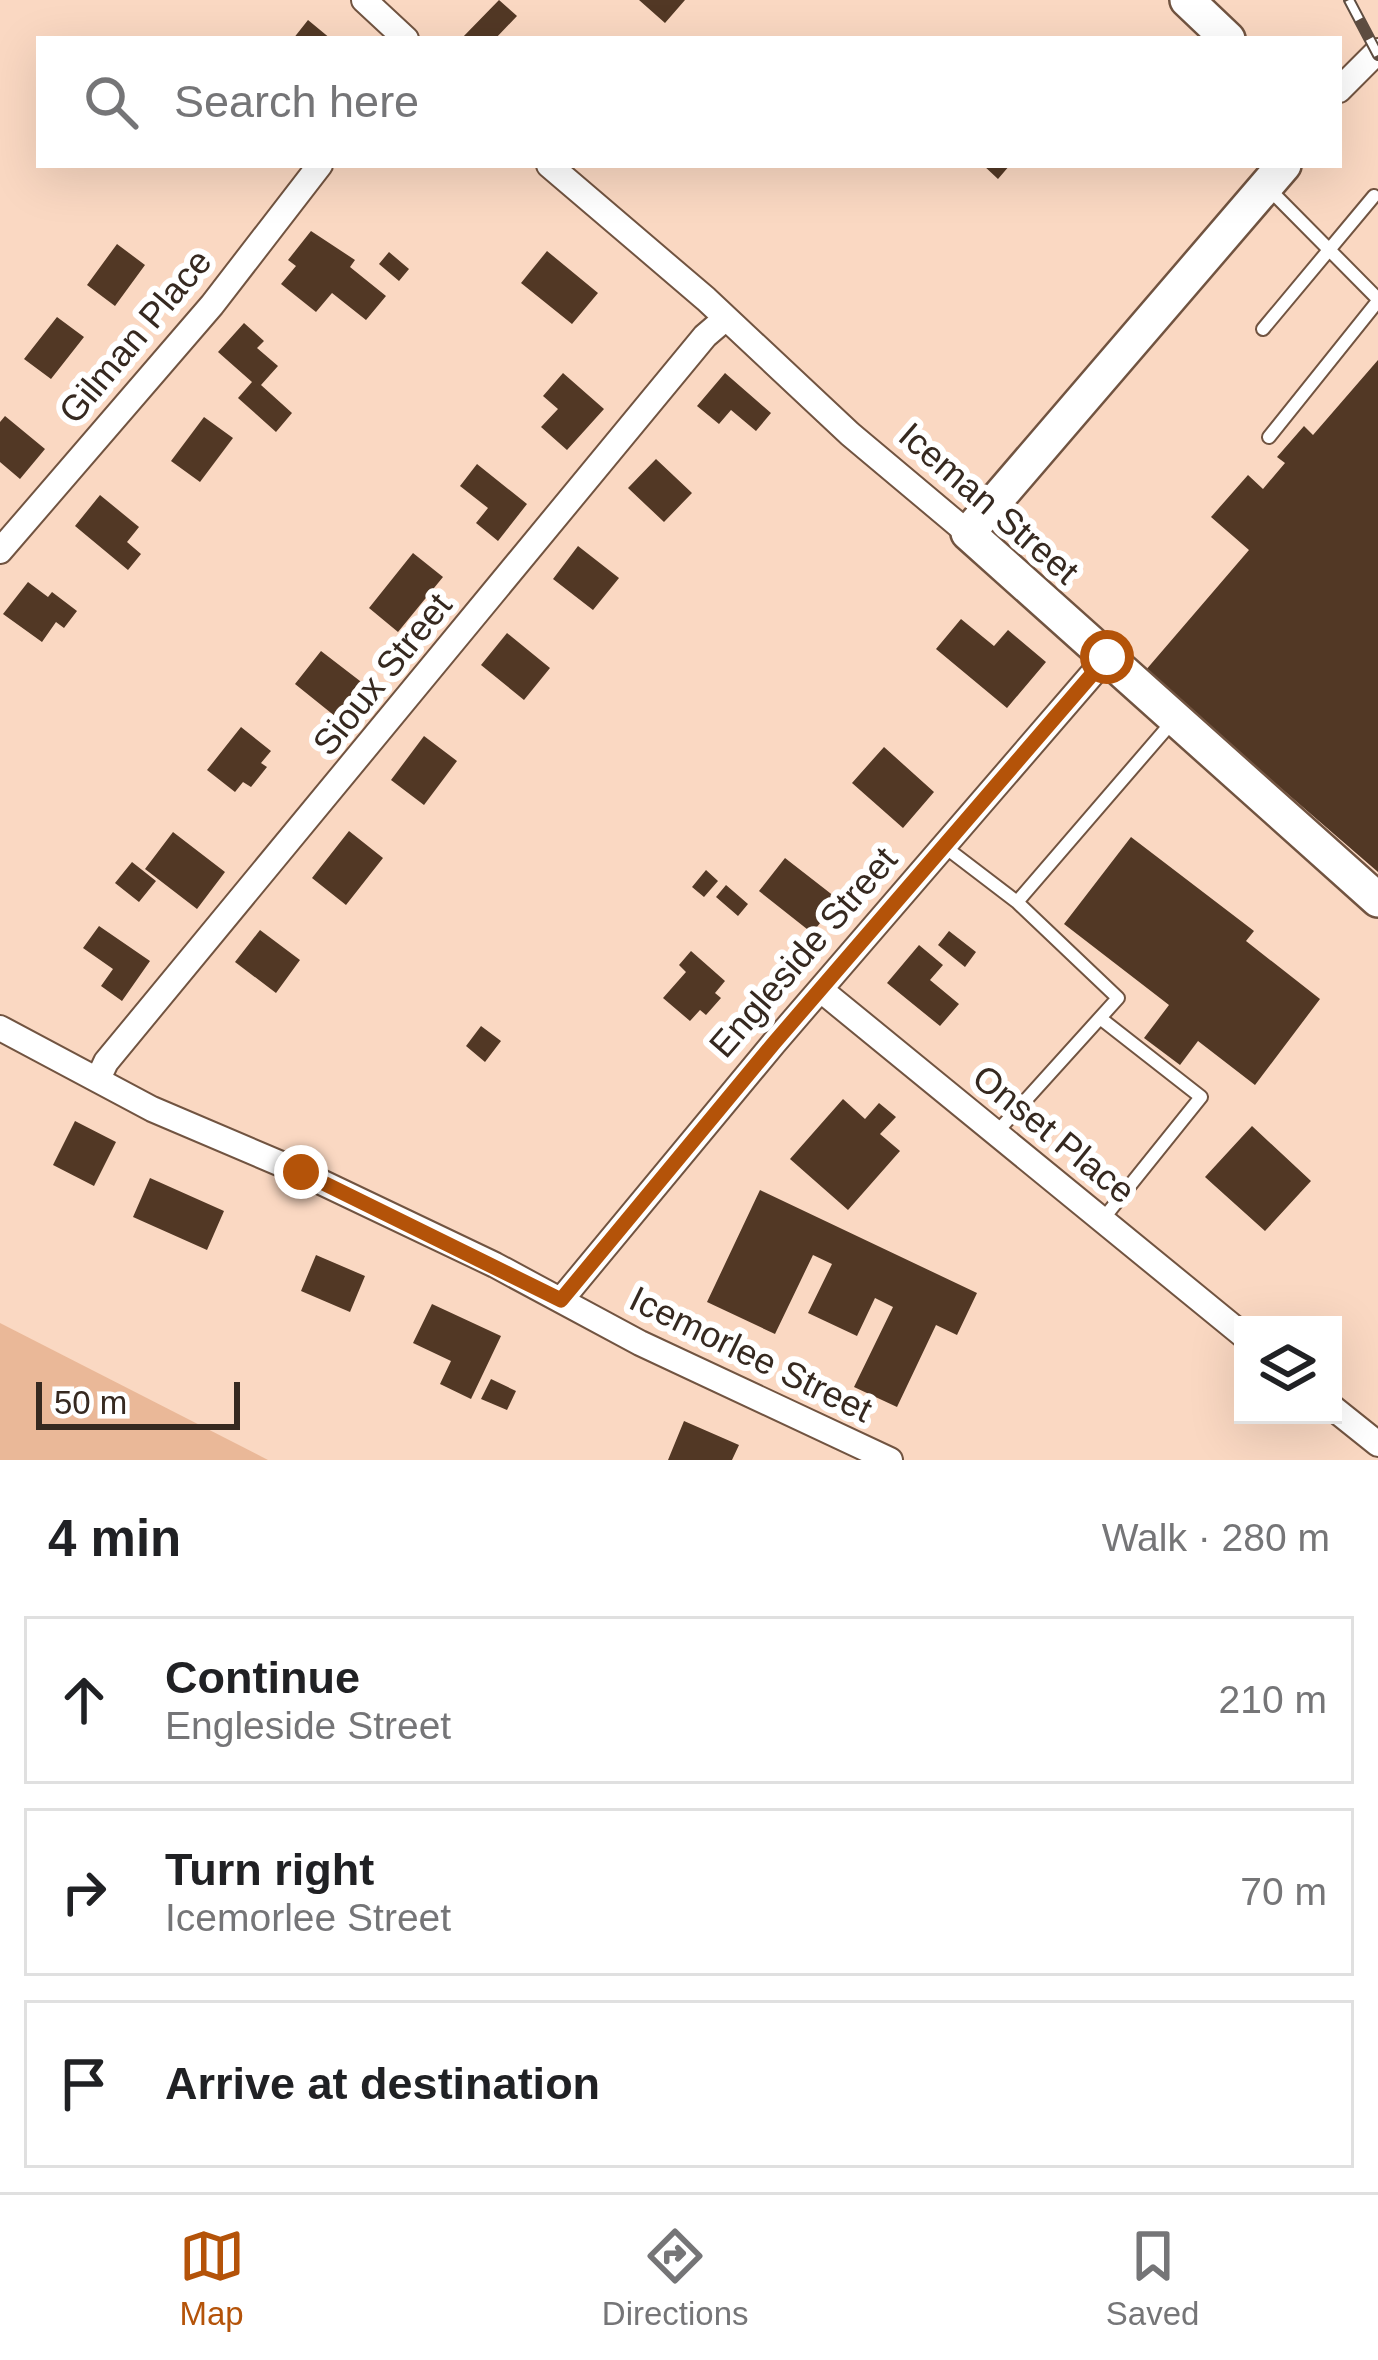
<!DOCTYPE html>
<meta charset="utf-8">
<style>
:root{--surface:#fff;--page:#f6f6f6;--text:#202124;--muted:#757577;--line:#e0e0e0;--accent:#b45309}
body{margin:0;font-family:Helvetica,sans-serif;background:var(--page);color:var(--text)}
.controls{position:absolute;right:36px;bottom:36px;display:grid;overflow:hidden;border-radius:0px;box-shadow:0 12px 48px #0002}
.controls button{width:108px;height:108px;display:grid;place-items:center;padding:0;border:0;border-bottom:3px solid var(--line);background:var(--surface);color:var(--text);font:60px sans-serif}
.scale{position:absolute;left:36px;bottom:30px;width:204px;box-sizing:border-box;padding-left:12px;border:6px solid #362920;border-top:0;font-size:33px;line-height:42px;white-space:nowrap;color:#362920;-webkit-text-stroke:9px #fff;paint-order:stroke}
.stop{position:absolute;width:36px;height:36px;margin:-27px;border:9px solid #b45309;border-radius:50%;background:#fff}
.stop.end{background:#b45309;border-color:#fff;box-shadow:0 3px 12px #0008}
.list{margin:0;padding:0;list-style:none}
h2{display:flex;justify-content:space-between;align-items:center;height:156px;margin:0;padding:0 48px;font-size:51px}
h2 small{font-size:39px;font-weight:400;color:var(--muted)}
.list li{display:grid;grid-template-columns:78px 1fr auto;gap:36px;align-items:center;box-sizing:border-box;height:168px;margin:0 24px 24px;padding:0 24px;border:3px solid var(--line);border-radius:0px}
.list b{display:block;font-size:45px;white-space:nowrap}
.list p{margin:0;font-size:39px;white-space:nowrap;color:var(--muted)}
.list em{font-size:39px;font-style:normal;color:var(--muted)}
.icon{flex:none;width:66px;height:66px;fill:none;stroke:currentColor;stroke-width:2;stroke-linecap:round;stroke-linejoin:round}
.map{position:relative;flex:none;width:1378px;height:1460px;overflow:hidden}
.search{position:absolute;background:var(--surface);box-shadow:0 12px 48px #0002;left:36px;right:36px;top:36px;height:132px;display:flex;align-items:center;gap:30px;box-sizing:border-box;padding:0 42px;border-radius:0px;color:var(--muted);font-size:45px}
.sheet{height:732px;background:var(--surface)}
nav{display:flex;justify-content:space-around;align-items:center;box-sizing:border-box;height:168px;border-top:3px solid var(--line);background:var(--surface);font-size:33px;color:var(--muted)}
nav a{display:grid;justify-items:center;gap:6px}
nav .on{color:var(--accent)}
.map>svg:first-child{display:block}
.green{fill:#eab898}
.building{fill:#523825}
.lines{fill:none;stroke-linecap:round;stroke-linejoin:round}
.service-casing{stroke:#715441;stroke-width:16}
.minor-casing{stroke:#715441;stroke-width:28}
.secondary-casing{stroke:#715441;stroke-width:38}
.service{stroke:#fff;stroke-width:12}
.minor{stroke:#fff;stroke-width:24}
.secondary{stroke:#fff;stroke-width:33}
.rail-casing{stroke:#5e4d41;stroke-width:12}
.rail{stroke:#fff;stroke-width:8;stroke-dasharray:22;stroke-linecap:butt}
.route{stroke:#b45309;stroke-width:15}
.labels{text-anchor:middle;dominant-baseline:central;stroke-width:12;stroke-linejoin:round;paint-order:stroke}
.street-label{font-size:36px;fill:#362920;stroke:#fff}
</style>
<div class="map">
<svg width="1378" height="1460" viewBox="0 0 1378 1460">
<rect width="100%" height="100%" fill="#fad8c2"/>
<!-- green -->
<path class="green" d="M0,1323L268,1460H0Z"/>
<!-- building -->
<path class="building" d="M499,0L517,16L495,39H461Z
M639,0H685L665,23Z
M308,20L331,39H293Z
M983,165H1010L998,179Z
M311,231L355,260L350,267L386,296L366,320L332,293L316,312L281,284L296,266L288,260Z
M117,244L145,265L115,306L87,285Z
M547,251L598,293L572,324L521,283Z
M389,252L409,269L399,281L379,264Z
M57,317L84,337L51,379L24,359Z
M244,323L264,341L257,348L278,366L261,385L292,413L276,432L238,398L252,382L218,352Z
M1378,360V872L1145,671L1249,550L1211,517L1248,475L1263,489L1285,463L1277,457L1304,426L1313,435Z
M563,373L604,409L567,450L541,427L558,409L543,396Z
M725,373L771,413L756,431L731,410L719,424L697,406Z
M5,416L45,449L20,479L0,462V422Z
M204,417L233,438L200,482L171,461Z
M656,459L692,493L664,522L628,488Z
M477,464L527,504L498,541L476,523L488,508L460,486Z
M100,495L139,527L127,542L141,554L128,570L75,526Z
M578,546L619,578L593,610L553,579Z
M413,553L443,577L398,632L369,608Z
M28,582L48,597L52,592L77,611L64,628L56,622L42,642L3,614Z
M961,619L994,646L1008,630L1046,662L1007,708L936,649Z
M507,633L550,668L524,700L481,665Z
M321,651L373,691L346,725L295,684Z
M241,727L271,751L261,763L267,767L251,787L243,782L235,792L207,770Z
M424,736L457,761L424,805L391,780Z
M884,747L934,792L903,828L852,783Z
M349,831L383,858L346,905L312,878Z
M173,832L225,872L197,909L145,869Z
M1131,837L1254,931L1246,941L1320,999L1255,1085L1198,1041L1180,1065L1144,1038L1169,1005L1064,924Z
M785,858L839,900L812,933L759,891Z
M132,862L156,881L139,902L115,883Z
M706,870L718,881L704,897L692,887Z
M726,885L748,904L738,916L716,897Z
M99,926L150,961L122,1001L101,986L113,969L83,948Z
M260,930L300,960L276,993L235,962Z
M949,931L976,952L965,967L938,945Z
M919,945L943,965L930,980L959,1004L940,1026L887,983Z
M691,951L725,981L715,993L721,998L706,1015L700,1010L690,1021L663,998L686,972L679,965Z
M481,1026L501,1041L485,1062L466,1046Z
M843,1099L865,1119L879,1103L896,1117L880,1134L900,1151L848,1210L790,1159Z
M75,1121L116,1142L94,1186L53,1165Z
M1252,1126L1311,1181L1265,1231L1205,1177Z
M150,1178L224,1211L207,1250L133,1217Z
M760,1190L977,1293L957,1335L936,1325L897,1407L854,1387L893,1307L875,1298L857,1336L808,1313L832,1264L813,1255L775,1334L707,1302Z
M316,1255L365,1276L350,1312L301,1291Z
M432,1304L501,1336L471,1399L440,1384L451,1361L413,1343Z
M491,1379L516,1391L507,1410L481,1399Z
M684,1421L739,1445L732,1460H668Z"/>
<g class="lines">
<!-- service casing -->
<g class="service-casing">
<path id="service" d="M1267,187L1378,299
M1263,329L1374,196
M1269,437L1378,301
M945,847L1017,902L1173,721
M1100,1018L1201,1097L1103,1219
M996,1133L1118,998L1017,902"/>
</g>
<!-- minor casing -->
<g class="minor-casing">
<path id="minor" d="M364,0L406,39
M1339,90L1378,51
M549,165L706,299L850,434L968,533
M0,551L212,305L320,165
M821,990L1243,1335
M0,1028L152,1109L300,1172L495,1265L640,1343L890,1460
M98,1079L106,1062L705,336L726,318
M561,1300L774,1043L1107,657
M1333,1408L1378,1444"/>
</g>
<!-- secondary casing -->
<g class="secondary-casing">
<path id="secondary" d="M1187,0L1228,39
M1284,165L968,533L1378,900"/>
</g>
<!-- service -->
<use href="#service" class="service"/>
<!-- minor -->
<use href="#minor" class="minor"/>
<!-- secondary -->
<use href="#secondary" class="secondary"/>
<!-- rail casing -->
<g class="rail-casing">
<path id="rail" d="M1349,0L1378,55"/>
</g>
<!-- rail -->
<use href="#rail" class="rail"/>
</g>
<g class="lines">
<!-- route -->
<path class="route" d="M301,1172L561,1300L774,1043L1107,657"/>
</g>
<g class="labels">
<!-- street labels -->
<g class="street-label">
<text transform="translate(135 336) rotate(-50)">Gilman Place</text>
<text transform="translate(989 503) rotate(41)">Iceman Street</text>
<text transform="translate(382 674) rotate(-51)">Sioux Street</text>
<text transform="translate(803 952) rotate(-49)">Engleside Street</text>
<text transform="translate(1054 1134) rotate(39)">Onset Place</text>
<text transform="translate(751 1354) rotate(26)">Icemorlee Street</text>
</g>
</g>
</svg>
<div class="controls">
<button><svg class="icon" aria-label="layers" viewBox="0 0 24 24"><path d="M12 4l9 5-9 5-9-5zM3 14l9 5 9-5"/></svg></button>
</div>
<div class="scale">50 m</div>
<div class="stop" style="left:1107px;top:657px"></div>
<div class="stop end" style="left:301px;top:1172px"></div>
<div class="search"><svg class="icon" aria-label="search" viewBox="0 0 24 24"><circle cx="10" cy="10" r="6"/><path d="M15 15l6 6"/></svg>Search here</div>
</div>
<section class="sheet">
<h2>4 min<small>Walk · 280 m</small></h2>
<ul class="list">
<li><svg class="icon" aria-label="ahead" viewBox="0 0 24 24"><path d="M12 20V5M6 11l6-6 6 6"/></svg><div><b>Continue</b><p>Engleside Street</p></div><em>210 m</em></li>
<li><svg class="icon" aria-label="right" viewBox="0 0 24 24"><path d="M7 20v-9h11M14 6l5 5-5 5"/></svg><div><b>Turn right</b><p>Icemorlee Street</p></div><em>70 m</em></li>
<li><svg class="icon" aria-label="arrive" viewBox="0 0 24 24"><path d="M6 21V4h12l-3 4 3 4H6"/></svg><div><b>Arrive at destination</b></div></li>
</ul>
</section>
<nav>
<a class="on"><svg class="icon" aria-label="map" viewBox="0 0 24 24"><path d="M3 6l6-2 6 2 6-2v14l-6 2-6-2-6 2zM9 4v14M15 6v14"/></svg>Map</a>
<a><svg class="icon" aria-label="directions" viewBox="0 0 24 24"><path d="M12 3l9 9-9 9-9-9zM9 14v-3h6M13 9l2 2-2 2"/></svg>Directions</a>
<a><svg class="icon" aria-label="saved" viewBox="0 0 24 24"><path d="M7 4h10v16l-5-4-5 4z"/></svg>Saved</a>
</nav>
